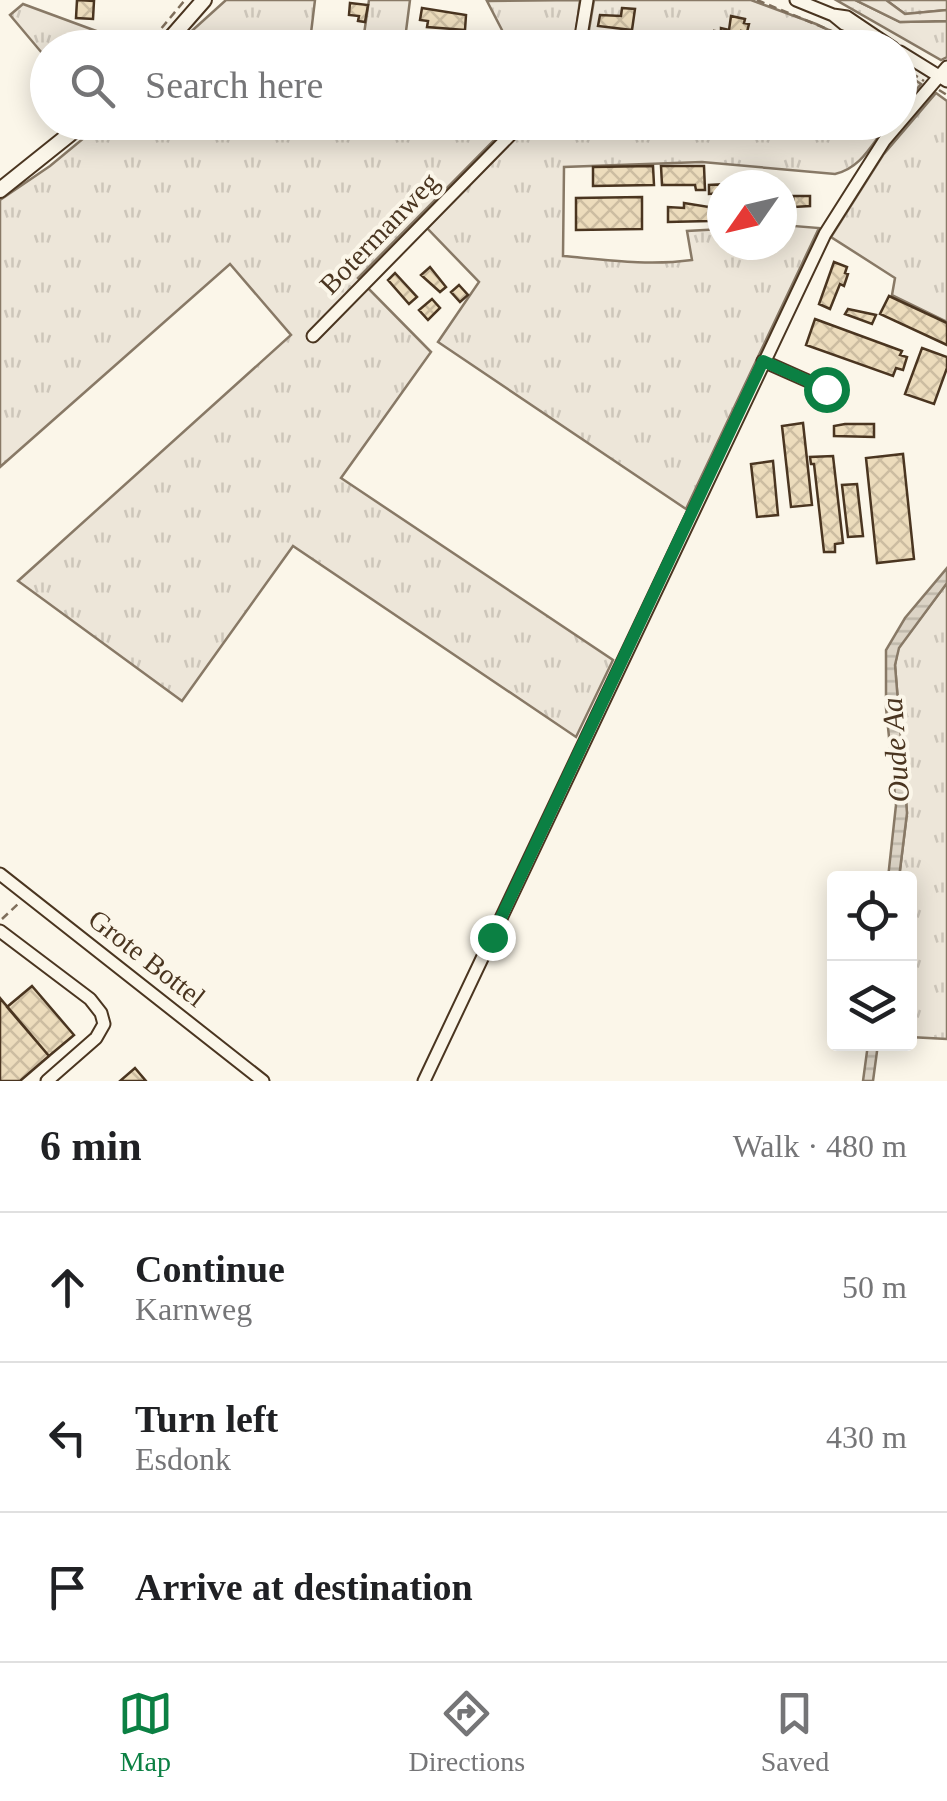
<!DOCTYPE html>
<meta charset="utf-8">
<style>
:root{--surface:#fff;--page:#f2f2f2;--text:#202124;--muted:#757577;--line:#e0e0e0;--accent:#0b8043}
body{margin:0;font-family:Georgia,serif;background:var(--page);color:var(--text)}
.controls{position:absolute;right:30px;bottom:30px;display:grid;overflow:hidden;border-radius:10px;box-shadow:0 5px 25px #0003}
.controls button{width:90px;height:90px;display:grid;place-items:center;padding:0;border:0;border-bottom:2px solid var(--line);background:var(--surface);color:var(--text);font:50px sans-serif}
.compass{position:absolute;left:707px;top:170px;width:90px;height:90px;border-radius:50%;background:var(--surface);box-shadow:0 5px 25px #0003;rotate:236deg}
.stop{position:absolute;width:30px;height:30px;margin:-22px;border:8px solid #0b8043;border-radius:50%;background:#fff}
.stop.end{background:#0b8043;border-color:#fff;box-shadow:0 2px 10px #0008}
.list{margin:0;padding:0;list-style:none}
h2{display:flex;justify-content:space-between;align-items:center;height:130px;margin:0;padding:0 40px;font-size:42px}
h2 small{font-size:32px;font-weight:400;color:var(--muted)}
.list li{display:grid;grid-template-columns:65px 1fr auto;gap:30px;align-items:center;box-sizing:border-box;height:150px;padding:0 40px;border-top:2px solid var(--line)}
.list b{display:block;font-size:38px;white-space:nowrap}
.list p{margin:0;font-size:32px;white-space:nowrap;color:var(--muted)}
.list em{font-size:32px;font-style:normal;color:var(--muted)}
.icon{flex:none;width:55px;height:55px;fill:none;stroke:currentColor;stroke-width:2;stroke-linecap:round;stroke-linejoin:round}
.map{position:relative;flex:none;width:947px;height:1081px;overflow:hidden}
.search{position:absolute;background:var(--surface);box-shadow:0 5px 25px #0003;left:30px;right:30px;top:30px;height:110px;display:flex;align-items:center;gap:25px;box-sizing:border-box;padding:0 35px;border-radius:55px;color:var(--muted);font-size:38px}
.sheet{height:580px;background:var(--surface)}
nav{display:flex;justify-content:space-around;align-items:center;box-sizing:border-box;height:140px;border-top:2px solid var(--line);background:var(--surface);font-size:28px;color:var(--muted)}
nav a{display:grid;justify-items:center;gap:5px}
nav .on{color:var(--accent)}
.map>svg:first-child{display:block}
.grass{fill:url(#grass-tufts);stroke:#887966;stroke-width:2.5}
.forest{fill:url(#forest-crowns);stroke:#887966;stroke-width:2.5}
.water{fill:url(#water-rules);stroke:#887966;stroke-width:2.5}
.building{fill:url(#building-cross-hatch);stroke:#4a3520;stroke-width:2.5}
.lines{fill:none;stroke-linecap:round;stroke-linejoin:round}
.minor-casing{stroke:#4a3520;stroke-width:15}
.major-casing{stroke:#4a3520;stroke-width:18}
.path{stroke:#7f6f5c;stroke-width:2.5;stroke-dasharray:8 5;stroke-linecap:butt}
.minor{stroke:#fbf6e9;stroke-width:11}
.major{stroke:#fbf6e9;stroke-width:14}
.route{stroke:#0b8043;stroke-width:12}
.labels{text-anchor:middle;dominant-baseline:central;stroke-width:8;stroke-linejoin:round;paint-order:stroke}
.street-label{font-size:28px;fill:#4a3520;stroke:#fbf6e9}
.water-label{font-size:30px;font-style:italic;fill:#4a3520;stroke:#fbf6e9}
</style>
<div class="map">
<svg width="947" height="1081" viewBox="0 0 947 1081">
<defs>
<pattern id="grass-tufts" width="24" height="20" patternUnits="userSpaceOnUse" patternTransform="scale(2.5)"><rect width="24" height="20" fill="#ede6d9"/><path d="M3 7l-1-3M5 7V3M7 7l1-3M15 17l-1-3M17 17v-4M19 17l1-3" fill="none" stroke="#cdc6ba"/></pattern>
<pattern id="forest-crowns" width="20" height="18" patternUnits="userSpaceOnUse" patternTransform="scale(2.5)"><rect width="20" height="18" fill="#ede6d9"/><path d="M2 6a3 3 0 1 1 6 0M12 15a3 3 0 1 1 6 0" fill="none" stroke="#cdc6ba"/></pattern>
<pattern id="water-rules" width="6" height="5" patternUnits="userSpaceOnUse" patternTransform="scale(2.5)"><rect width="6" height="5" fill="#dcd4c6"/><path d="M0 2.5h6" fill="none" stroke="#beb7aa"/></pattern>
<pattern id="building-cross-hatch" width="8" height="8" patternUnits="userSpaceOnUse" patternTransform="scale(2.5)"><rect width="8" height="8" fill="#ecdcbc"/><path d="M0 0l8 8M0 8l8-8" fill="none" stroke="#ccbda1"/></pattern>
</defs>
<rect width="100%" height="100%" fill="#fbf6e9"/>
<!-- grass -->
<path class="grass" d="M226,0H315L311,33L363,41L369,0H410L405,39L364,41L362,48L174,47Z
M580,0L574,47H510L512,34L503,32L487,1Z
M594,0H751L816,24L864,47L586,48Z
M836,0H855L900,22L947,21V57L941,60Z
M886,0H947V10L905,14Z
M23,4L137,46L48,48L47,59L10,15Z
M900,70L921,84L900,110Z
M936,93L947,101V322L892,295L895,278L831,237L883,155Z
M102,123H511L358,278L431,352L341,478L613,660L576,737L293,546L182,701L18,581L291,335L230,264L0,467V200L50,166Z
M529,123H889C872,143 862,168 835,174L702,162L564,167L563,256C607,260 648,266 692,260L687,231L722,229V245H782V225L819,228L686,509L438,342L479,282L427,228Z
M947,583V1039L910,1037V878H899L907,813L895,665L898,648Z"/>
<!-- forest -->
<path class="forest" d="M855,0H886L905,14L947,10V21L900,22Z"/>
<!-- water -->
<path class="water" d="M947,568V583L899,648L895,665L907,813L899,878H888L896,805L886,708V650L905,618Z
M868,1044H878L873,1081H863Z"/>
<!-- building -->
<path class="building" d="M77,0L94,1L93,19L76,18Z
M350,3L368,5L365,22L358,21L359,16L349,15Z
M422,8L466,15L465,30L427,27L428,21L420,20Z
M622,8L635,9L632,30L598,26L600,15L621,16Z
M731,16L745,19L744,23L749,24L747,32L741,31L739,40L720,37L719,41L712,40L714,31L721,32V28L729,30Z
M411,36L433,38L431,48H409Z
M653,166L654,185L593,186V167Z
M661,166H704L705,190H696L695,185H662Z
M727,184L722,185V193L709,194V185Z
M793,196H810V206L794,207Z
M642,197V229L576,230V198Z
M684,203L709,207V221L668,222V207L684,208Z
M834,262L847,267L845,273L848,274L844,286L840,284L830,309L819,304Z
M430,267L446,287L440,292L421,275Z
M395,273L417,297L409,304L388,280Z
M459,285L468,295L460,302L451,292Z
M889,296L947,323V345L880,314Z
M432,299L440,308L428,320L419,310Z
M848,309L876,315L872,324L845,314Z
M815,319L902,351L900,355L907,357L903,370L896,368L893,376L806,345Z
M922,348L947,357V368L934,404L905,394Z
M803,423L812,505L791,507L782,426Z
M845,424H874V437L834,436V426Z
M903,454L914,559L877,563L866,458Z
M833,456L843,543L835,544V552H824L814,464H811L810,457Z
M773,461L778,515L757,517L751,464Z
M857,484L863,536L848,537L842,485Z
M32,986L74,1035L49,1056L7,1007Z
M0,998L49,1056L20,1081H0Z
M135,1068L146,1081H120Z"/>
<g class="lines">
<!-- minor casing -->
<g class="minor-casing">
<path id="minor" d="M796,0L833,15L847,17L893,48
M833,15L844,24L868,34
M579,48L587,0
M900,52L947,81
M313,336L523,122
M763,361L826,389
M0,874L263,1081
M0,931L90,999L101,1013L104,1024L96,1038L47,1081
M424,1081L825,234L884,141L947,67"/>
</g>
<!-- major casing -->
<g class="major-casing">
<path id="major" d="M162,48L204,0
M0,190L85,122"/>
</g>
<!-- path -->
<path class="path" d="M757,0L839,34
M846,37L868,48
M145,48L185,0
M900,66L924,81
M939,90L947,95
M2,919L18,904"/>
<!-- minor -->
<use href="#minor" class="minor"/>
<!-- major -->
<use href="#major" class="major"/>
</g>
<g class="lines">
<!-- route -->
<path class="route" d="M492,937L763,361L826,389"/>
</g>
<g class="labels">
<!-- street labels -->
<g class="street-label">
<text transform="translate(379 233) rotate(-46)">Botermanweg</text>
<text transform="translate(147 958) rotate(38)">Grote Bottel</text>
</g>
<!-- water labels -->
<g class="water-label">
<text transform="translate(895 750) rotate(-94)">Oude Aa</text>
</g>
</g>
</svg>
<div class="controls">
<button><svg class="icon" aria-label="locate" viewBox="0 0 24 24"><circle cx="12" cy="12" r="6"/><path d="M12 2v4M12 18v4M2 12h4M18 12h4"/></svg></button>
<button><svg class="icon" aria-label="layers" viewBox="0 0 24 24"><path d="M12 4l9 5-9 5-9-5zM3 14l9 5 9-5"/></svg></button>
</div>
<svg class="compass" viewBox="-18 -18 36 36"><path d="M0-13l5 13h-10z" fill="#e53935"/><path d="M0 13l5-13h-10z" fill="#757577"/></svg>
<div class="stop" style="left:826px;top:389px"></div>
<div class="stop end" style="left:492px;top:937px"></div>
<div class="search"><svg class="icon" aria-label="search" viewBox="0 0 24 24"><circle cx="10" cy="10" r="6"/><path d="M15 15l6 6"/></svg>Search here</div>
</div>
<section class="sheet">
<h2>6 min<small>Walk · 480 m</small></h2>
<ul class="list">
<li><svg class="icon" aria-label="ahead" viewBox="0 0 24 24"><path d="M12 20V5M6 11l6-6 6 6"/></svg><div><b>Continue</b><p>Karnweg</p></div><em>50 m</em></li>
<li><svg class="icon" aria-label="left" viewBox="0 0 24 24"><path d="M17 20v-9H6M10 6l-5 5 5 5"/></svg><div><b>Turn left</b><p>Esdonk</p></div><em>430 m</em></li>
<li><svg class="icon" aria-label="arrive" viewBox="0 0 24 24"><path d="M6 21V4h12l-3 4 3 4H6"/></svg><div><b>Arrive at destination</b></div></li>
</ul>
</section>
<nav>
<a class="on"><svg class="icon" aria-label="map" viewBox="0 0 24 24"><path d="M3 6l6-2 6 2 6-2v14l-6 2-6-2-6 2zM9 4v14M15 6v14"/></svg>Map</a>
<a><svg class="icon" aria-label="directions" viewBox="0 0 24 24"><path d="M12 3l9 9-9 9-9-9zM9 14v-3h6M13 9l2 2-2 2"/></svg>Directions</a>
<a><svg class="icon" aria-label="saved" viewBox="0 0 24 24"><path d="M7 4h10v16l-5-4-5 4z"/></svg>Saved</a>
</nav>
